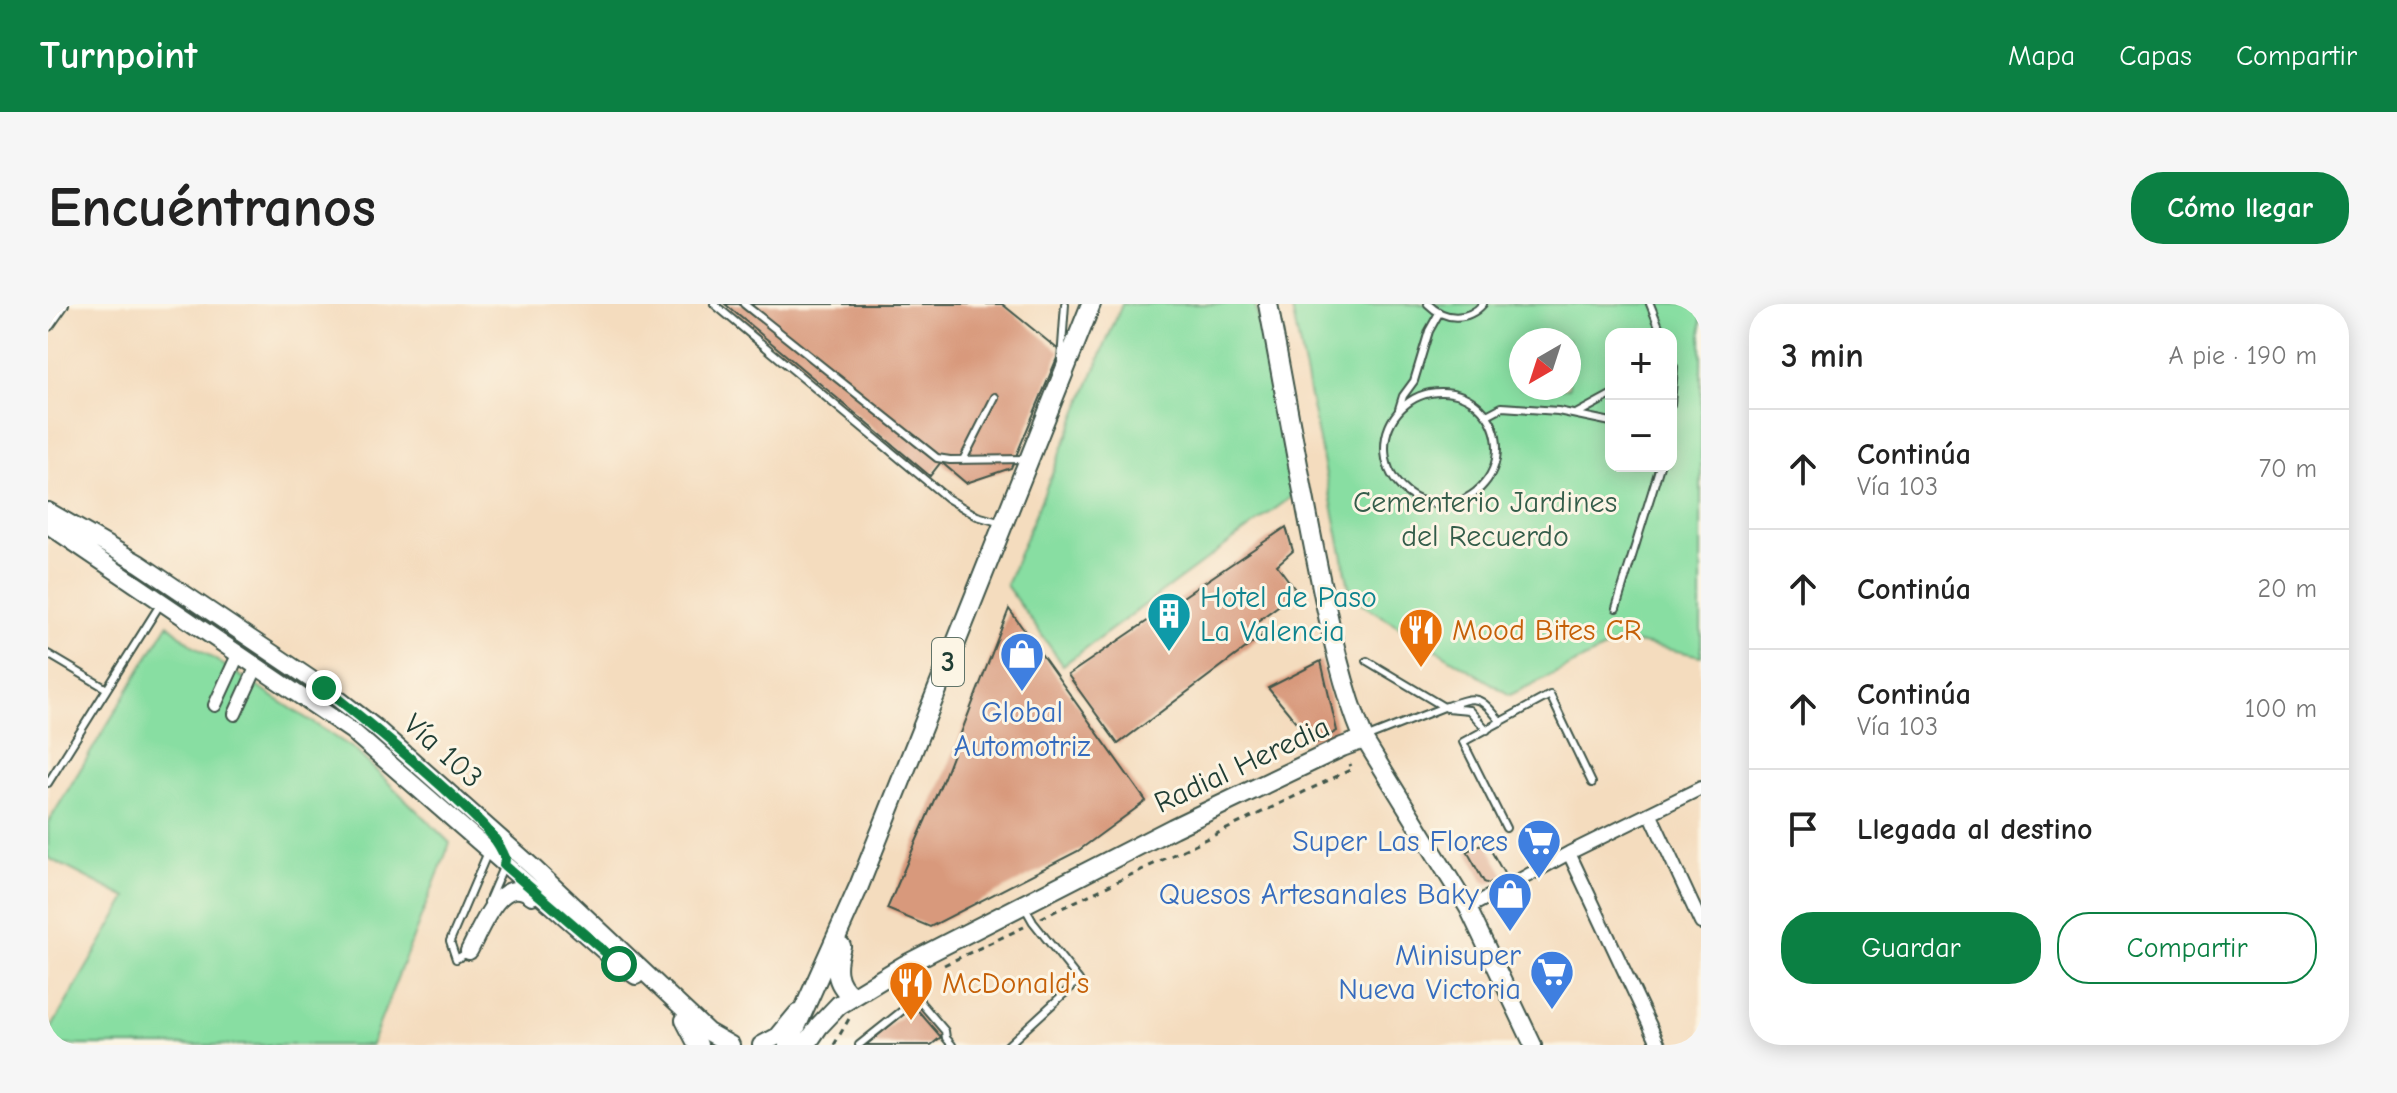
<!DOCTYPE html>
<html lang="es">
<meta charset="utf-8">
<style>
:root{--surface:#fff;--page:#f6f6f6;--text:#222;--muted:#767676;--line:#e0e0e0;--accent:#0b8043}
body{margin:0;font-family:"Comic Neue",sans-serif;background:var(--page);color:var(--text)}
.controls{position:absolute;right:24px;top:24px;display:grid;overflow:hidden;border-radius:16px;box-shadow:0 4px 20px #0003}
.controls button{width:72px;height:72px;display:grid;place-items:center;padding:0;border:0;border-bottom:2px solid var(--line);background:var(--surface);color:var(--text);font:40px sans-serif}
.compass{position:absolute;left:1461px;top:24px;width:72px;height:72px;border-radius:50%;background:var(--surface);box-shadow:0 4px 20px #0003;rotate:219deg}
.stop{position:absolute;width:24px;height:24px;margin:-18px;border:6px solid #0b8043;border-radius:50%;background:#fff}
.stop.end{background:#0b8043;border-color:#fff;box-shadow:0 2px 8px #0008}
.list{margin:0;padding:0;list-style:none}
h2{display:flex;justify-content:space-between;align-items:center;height:104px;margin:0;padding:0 32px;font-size:34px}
h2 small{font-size:26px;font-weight:400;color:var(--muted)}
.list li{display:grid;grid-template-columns:52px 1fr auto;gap:24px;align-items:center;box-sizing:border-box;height:120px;padding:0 32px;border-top:2px solid var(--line)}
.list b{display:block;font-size:30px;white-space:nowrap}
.list p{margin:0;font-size:26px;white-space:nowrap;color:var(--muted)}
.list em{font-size:26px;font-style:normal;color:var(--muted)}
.actions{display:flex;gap:16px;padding:24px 32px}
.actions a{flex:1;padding:18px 0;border:2px solid var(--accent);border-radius:32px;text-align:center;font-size:28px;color:var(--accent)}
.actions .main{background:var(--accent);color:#fff}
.icon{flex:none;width:44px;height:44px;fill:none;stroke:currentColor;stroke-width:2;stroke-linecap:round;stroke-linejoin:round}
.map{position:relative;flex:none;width:1653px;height:741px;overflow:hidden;border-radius:32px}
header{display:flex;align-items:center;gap:48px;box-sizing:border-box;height:112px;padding:0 40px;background:var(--accent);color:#fff}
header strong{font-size:38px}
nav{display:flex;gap:44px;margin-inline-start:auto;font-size:28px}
.intro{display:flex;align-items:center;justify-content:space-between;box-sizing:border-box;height:192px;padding:0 48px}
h1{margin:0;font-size:56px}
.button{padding:20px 36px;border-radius:32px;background:var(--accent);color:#fff;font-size:28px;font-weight:700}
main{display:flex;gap:48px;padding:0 48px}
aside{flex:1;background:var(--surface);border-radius:32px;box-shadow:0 4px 20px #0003}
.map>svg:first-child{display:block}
.green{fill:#88dea2;stroke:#548e6b;stroke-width:2;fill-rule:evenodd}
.building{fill:#d8997b}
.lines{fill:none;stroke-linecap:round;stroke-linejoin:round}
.lane-casing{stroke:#3f5549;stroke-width:10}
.street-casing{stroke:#3f5549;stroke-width:16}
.secondary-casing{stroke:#3f5549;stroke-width:20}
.primary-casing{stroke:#3f5549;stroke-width:22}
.path{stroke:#3f5549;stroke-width:3;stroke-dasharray:6 6;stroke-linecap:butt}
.lane{stroke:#fff;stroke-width:6}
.street{stroke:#fff;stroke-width:12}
.secondary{stroke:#fff;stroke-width:16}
.primary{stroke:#fff;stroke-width:18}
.route{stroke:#0b8043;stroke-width:10}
.labels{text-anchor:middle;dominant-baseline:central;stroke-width:6;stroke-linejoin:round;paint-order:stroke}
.shield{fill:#fcf5e5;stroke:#617469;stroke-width:2}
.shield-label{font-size:28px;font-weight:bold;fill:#1f3d34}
.park-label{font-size:30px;fill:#345d4a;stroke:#fcf5e5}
.culture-label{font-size:30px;fill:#0d838f;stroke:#fcf5e5;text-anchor:start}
.food-label{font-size:30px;fill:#c56008;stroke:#fcf5e5;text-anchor:start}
.shop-label{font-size:30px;fill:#366cbe;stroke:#fcf5e5;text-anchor:end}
.street-label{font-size:30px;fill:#1f3d34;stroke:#fcf5e5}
</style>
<header>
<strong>Turnpoint</strong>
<nav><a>Mapa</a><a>Capas</a><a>Compartir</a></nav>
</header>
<div class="intro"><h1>Encuéntranos</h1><a class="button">Cómo llegar</a></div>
<main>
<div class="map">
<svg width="1653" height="741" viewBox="0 0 1653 741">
<rect width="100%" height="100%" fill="#fcf5e5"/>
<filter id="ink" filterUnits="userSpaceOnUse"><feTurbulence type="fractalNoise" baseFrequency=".0125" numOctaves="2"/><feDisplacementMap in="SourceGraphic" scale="16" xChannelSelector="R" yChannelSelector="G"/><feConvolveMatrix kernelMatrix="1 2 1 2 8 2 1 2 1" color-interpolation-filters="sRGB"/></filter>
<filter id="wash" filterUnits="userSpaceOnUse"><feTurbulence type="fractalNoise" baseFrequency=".006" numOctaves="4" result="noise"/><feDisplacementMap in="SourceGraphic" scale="32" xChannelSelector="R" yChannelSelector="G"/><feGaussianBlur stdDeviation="1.8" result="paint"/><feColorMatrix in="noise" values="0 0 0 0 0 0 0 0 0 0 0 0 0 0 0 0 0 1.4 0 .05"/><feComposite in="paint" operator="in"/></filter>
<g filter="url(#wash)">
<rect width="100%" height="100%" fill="#f4dcbe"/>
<!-- green -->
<path class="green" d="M1074,0H1207L1246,191L1015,361L958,281Z
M1243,0H1653V352L1575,336L1462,391L1303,293ZM1563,30H1623V162H1563ZM1473,36H1521V84H1473Z
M120,320L143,340L306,445L402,539L323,741H0V730L79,594L0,554V519Z"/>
<g id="blocks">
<!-- building -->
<path class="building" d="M677,0H954L1012,47L963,164L918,179L893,158L882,172Z
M1238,223L1245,247L1229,261L1249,288L1207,319L1215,331L1070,440L1020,371Z
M961,305L1098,497L1030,547L882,623L839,605L896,473Z
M1273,357L1289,427L1266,440L1220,384Z
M1438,538L1457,571L1441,580L1436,578L1419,547Z
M866,702L893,733L883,741H818Z"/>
</g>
</g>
<g filter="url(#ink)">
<use href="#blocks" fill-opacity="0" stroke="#3f5549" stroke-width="2"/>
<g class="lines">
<!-- lane casing -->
<g class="lane-casing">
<path id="lane" d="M666,0L899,194L929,212L954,219
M696,0L889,154L902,156L979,155
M1380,0C1396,16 1419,18 1435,0
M1602,0L1614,30
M1013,56L1017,0
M1623,64L1626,63L1623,100
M1337 144a56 56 0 1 1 112 0a56 56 0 1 1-112 0Z
M1351,105L1355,92L1366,77L1381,27L1391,9
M1528,110L1563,91
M1439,111L1454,103L1510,107L1563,118
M915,156L947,93
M1568,304L1612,162
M0,350L59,385
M1319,357L1396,403L1320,433
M1396,403C1429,391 1431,391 1453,418
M1399,404L1421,406L1439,426
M0,479L113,299
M1458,524L1415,438L1502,391L1544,479
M440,598L456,561
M419,649L408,655L402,637L440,548
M858,663L873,699L897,727L898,734L904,741
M811,741L865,698L873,699
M960,741L1031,676L985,618L976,602"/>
</g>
<!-- street casing -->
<g class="street-casing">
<path id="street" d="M0,20L14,0
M167,401L190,351
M187,410L208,364
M1602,509L1653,619
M1521,549L1611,741
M1420,604L1521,549L1653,484"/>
</g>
<!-- secondary casing -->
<g class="secondary-casing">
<path id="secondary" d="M0,207L92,260L276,384L328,424L488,566L660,728L683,741
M0,221L304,427L571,660L588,672
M1316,435L1420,604L1485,741
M421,647C433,625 453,567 484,592
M713,741L730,732L749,709"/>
</g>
<!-- primary casing -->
<g class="primary-casing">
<path id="primary" d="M793,642C787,661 786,679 804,692
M637,716L650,741
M740,741L811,582L1043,0
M758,741L771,722L791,701L857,661L1125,524L1294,443L1316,435C1293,380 1282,323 1270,264C1252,176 1237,88 1220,0"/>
</g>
<!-- path -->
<path class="path" d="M993,614L1304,465L1302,460
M896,661L976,623
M786,741L802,713"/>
<!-- lane -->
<use href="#lane" class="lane"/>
<!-- street -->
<use href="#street" class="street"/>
<!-- secondary -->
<use href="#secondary" class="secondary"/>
<!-- primary -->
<use href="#primary" class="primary"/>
</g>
</g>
<g class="lines" filter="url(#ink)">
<!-- route -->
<path class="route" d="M276,384C322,420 367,457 410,497C426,512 446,529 455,549C458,555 457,555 456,561L571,660"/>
</g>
<!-- icons -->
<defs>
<g id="building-pin" transform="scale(2.3)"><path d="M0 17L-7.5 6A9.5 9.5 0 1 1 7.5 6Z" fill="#0f9aa8" stroke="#fcf5e5"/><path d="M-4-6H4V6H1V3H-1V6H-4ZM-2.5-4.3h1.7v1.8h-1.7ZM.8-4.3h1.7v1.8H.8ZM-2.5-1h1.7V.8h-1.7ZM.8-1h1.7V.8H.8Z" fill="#fff"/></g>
<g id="restaurant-pin" transform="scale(2.3)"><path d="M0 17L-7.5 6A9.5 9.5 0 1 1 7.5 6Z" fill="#e8710a" stroke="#fcf5e5"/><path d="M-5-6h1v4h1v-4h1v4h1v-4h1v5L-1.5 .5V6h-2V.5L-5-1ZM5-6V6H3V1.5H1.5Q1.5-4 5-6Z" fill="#fff"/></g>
<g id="shop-pin" transform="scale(2.3)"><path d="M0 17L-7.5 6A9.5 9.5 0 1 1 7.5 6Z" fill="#3f7fe0" stroke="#fcf5e5"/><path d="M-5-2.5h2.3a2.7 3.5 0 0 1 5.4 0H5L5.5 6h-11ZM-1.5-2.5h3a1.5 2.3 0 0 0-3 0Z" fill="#fff"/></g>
<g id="supermarket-pin" transform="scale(2.3)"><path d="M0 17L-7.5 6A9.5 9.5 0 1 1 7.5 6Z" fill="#3f7fe0" stroke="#fcf5e5"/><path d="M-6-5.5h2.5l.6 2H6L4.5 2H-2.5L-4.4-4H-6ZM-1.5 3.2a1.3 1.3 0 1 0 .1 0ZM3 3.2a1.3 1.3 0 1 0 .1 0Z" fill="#fff"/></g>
</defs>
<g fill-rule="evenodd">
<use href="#building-pin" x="1121" y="310"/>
<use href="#restaurant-pin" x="1373" y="326"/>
<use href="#shop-pin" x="974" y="350"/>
<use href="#supermarket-pin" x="1491" y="537"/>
<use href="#shop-pin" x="1462" y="590"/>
<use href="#supermarket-pin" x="1504" y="668"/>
<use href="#restaurant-pin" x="863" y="679"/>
</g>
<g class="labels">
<!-- shield labels -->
<rect class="shield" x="884" y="334" width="32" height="48" rx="6"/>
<g class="shield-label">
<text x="900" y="358">3</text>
</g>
<!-- park labels -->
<g class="park-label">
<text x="1437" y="198">Cementerio Jardines<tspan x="1437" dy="34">del Recuerdo</tspan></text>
</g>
<!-- culture labels -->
<g class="culture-label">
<text x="1152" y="293">Hotel de Paso<tspan x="1152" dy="34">La Valencia</tspan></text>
</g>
<!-- food labels -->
<g class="food-label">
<text x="1404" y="326">Mood Bites CR</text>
<text x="894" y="679">McDonald's</text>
</g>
<!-- shop labels -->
<g class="shop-label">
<text x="974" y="408" text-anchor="middle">Global<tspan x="974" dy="34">Automotriz</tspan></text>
<text x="1460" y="537">Super Las Flores</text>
<text x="1431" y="590">Quesos Artesanales Baky</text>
<text x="1473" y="651">Minisuper<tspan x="1473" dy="34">Nueva Victoria</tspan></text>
</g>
<!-- street labels -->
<g class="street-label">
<text transform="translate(395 447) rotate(42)">Vía 103</text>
<text transform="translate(1194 461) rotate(-25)">Radial Heredia</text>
</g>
</g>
</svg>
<div class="controls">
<button>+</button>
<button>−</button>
</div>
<svg class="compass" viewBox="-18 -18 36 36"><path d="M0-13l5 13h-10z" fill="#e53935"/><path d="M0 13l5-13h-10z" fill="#767676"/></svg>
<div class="stop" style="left:571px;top:660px"></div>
<div class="stop end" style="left:276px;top:384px"></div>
</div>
<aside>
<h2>3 min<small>A pie · 190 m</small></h2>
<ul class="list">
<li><svg class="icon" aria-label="ahead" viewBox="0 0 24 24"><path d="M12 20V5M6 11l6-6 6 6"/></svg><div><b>Continúa</b><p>Vía 103</p></div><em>70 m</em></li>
<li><svg class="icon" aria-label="ahead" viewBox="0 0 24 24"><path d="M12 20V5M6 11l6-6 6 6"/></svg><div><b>Continúa</b></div><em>20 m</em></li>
<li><svg class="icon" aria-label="ahead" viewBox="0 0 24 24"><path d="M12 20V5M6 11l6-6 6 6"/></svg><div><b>Continúa</b><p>Vía 103</p></div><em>100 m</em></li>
<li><svg class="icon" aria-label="arrive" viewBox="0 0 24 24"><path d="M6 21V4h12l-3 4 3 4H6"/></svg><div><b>Llegada al destino</b></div></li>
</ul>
<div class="actions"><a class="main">Guardar</a><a>Compartir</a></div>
</aside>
</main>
